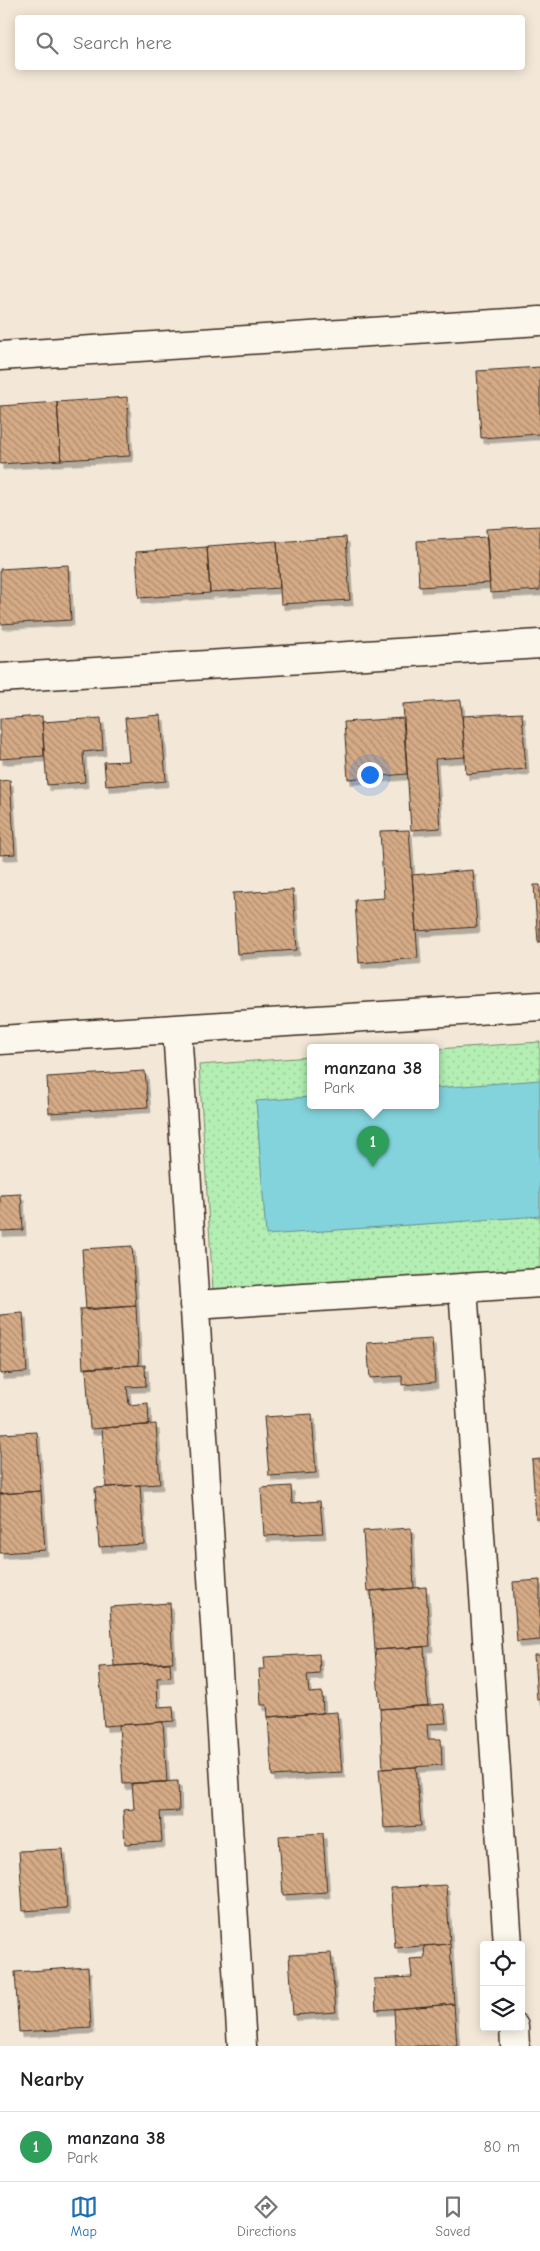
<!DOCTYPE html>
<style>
:root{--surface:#fff;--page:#f6f6f6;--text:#202124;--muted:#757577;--line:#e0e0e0;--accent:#1f6fb2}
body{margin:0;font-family:"Comic Neue",sans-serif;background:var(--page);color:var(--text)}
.controls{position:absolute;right:15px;bottom:15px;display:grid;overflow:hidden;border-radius:5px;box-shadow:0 2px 12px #0003}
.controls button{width:45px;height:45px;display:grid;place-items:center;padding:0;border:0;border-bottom:1px solid var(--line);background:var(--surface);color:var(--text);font:25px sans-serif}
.you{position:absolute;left:369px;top:774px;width:18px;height:18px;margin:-12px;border:4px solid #fff;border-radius:50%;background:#1a73e8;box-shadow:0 0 0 8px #1a73e833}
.badge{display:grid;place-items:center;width:32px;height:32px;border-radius:50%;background:var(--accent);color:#fff;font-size:16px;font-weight:700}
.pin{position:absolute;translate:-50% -41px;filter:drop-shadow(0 1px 2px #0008)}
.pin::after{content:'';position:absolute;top:26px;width:18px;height:15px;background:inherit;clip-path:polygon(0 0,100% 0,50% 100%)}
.popup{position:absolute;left:307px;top:1044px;width:132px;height:65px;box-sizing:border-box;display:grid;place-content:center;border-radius:5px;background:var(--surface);filter:drop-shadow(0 1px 4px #0005);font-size:16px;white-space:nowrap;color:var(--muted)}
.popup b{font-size:19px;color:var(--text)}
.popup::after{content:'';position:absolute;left:50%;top:100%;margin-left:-10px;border:10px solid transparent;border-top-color:var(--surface)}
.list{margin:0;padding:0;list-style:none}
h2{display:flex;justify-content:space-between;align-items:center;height:65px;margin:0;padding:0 20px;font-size:21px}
h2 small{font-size:16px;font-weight:400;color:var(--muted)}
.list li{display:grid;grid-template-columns:32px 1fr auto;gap:15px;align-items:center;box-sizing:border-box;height:70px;padding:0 20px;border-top:1px solid var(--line)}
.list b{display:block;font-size:19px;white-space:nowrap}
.list p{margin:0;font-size:16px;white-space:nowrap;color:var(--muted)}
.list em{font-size:16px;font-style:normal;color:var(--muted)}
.icon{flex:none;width:28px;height:28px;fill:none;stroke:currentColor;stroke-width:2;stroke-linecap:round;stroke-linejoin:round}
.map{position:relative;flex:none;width:540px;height:2046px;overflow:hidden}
.search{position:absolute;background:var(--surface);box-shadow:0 2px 12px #0003;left:15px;right:15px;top:15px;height:55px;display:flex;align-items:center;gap:12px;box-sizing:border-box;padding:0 18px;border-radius:5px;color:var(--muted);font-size:19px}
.sheet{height:135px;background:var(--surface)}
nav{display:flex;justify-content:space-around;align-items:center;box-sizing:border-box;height:70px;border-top:1px solid var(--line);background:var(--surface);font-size:14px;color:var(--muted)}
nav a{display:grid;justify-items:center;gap:2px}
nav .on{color:var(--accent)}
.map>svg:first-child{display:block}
.park{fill:url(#park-dots);stroke:#778c68}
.water{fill:#83d3dc;stroke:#668f90}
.building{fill:url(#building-back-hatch);stroke:#3b2a1e;filter:url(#shadow)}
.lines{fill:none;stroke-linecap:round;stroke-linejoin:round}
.street-casing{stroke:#3b2a1e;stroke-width:31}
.street{stroke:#fbf7ec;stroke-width:28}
</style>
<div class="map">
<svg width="540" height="2046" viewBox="0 0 540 2046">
<defs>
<pattern id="park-dots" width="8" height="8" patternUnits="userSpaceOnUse" patternTransform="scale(1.25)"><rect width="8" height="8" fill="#b3eeb3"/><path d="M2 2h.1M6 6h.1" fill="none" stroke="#9bcc9a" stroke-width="1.8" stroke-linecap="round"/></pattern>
<pattern id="building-back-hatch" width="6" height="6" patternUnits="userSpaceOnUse" patternTransform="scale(1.25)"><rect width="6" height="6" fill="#d5ab86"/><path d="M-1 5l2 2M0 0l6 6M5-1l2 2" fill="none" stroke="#ae8b6d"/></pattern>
<filter id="shadow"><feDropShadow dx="3" dy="5.5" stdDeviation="0" flood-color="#0004"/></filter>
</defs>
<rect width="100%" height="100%" fill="#f3e8d8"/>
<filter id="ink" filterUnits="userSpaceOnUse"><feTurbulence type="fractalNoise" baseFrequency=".02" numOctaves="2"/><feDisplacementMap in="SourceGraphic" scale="10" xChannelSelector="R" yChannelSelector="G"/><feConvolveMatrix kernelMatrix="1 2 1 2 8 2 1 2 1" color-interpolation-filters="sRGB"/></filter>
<g filter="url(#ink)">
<!-- park -->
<path class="park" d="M540,1042V1269L213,1290L199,1065L310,1057V1106H436V1049Z"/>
<!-- water -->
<path class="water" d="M540,1080V1216L266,1235L256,1101L310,1097V1106H436V1088Z"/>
<!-- building -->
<path class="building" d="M540,367V434L481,438L477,371Z
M127,397L130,456L61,460L57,402Z
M57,402L61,460L0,464V406Z
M540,526V590L490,593L486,529Z
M346,537L350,600L281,604L277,542Z
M487,537L490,583L419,587L417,541Z
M277,541L280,588L210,592L207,546Z
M207,547L210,593L139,598L136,552Z
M68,565L71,620L0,624V569Z
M461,700L465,757L435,759L440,828L411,830L403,704Z
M522,713L526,769L466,774L462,716Z
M161,715L166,781L106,786L104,762L129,761L125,718Z
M42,716L44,756L0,759V719Z
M101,718L103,750L83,752L85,782L47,785L42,722Z
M403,718L407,774L348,779L344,722Z
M10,780L15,854L0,855V781Z
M409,830L418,958L359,963L355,900L384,898L380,831Z
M473,870L477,927L416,931L412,875Z
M534,885H540V942H538Z
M293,890L297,950L237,954L233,893Z
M145,1071L148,1107L49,1113L47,1077Z
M21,1194L23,1230L0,1231V1195Z
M132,1246L136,1306L86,1310L82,1249Z
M136,1306L139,1365L83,1369L80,1309Z
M23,1313L27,1372L0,1374V1315Z
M432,1339L435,1382L402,1385V1376L370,1378L367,1343Z
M145,1365L146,1386L127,1387L129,1405L148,1403L149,1425L90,1429L86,1368Z
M312,1414L316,1473L269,1476L264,1417Z
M156,1424L160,1484L106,1487L102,1428Z
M37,1432L41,1491L0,1494V1434Z
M540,1459V1519H536L532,1460Z
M140,1485L144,1544L99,1547L95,1488Z
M291,1486L292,1503L320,1501L323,1533L264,1536L261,1488Z
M41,1491L45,1550L0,1553V1494Z
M411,1528L414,1588L367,1591L363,1531Z
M540,1580V1640L517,1642L513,1582Z
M426,1587L430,1646L375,1650L371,1591Z
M170,1603L173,1662L114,1666L110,1607Z
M424,1647L428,1706L380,1709L375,1650Z
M319,1654L320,1674L307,1675L309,1693L322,1692L323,1713L268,1717L267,1705H261L259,1669H265L264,1657Z
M534,1655H540V1699L537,1700Z
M170,1663L171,1677L157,1678L158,1707L173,1706L174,1721L104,1726L99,1667Z
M444,1704L446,1723L427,1724L428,1739H441L442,1765L383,1769L380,1709Z
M337,1712L342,1772L272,1776L268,1717Z
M163,1722L167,1782L123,1784L119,1725Z
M416,1767L421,1826L384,1828L379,1769Z
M178,1781L179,1811L160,1812L162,1842L125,1844L123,1810L134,1809L132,1783Z
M323,1833L327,1892L283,1895L279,1836Z
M63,1849L67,1908L23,1911L19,1851Z
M446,1885L450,1944L395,1948L391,1888Z
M450,1944L454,2004L376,2010L374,1979L412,1977L410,1959L425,1958L424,1946Z
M331,1953L336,2012L293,2015L289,1955Z
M88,1967L91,2028L19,2032L15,1972Z
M454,2004L457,2046H396L394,2009Z"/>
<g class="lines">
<!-- street casing -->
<g class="street-casing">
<path id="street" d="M0,356L540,321
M0,678L540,644
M177,1029L242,2046
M0,1040L540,1006
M463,1288L508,1945
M194,1305L540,1283
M514,2027L515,2046"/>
</g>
<!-- street -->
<use href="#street" class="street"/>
</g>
</g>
</svg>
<div class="controls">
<button><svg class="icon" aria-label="locate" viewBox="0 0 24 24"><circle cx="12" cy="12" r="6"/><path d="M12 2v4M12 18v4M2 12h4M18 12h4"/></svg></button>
<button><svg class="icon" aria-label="layers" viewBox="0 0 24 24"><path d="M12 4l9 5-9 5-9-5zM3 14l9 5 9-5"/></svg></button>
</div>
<div class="you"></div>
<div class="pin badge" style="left:373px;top:1167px;background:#2e9e5b">1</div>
<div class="popup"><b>manzana 38</b>Park</div>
<div class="search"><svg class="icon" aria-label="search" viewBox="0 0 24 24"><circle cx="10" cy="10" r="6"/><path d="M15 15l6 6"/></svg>Search here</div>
</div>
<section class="sheet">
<h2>Nearby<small></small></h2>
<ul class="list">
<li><span class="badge" style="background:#2e9e5b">1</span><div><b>manzana 38</b><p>Park</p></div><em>80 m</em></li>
</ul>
</section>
<nav>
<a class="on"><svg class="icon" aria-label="map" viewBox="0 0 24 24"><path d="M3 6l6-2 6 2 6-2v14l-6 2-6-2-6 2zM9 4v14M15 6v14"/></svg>Map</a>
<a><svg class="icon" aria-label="directions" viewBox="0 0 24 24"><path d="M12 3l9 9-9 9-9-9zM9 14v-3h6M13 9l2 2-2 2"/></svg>Directions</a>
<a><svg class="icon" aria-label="saved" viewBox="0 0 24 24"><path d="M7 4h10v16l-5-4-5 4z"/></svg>Saved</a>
</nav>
